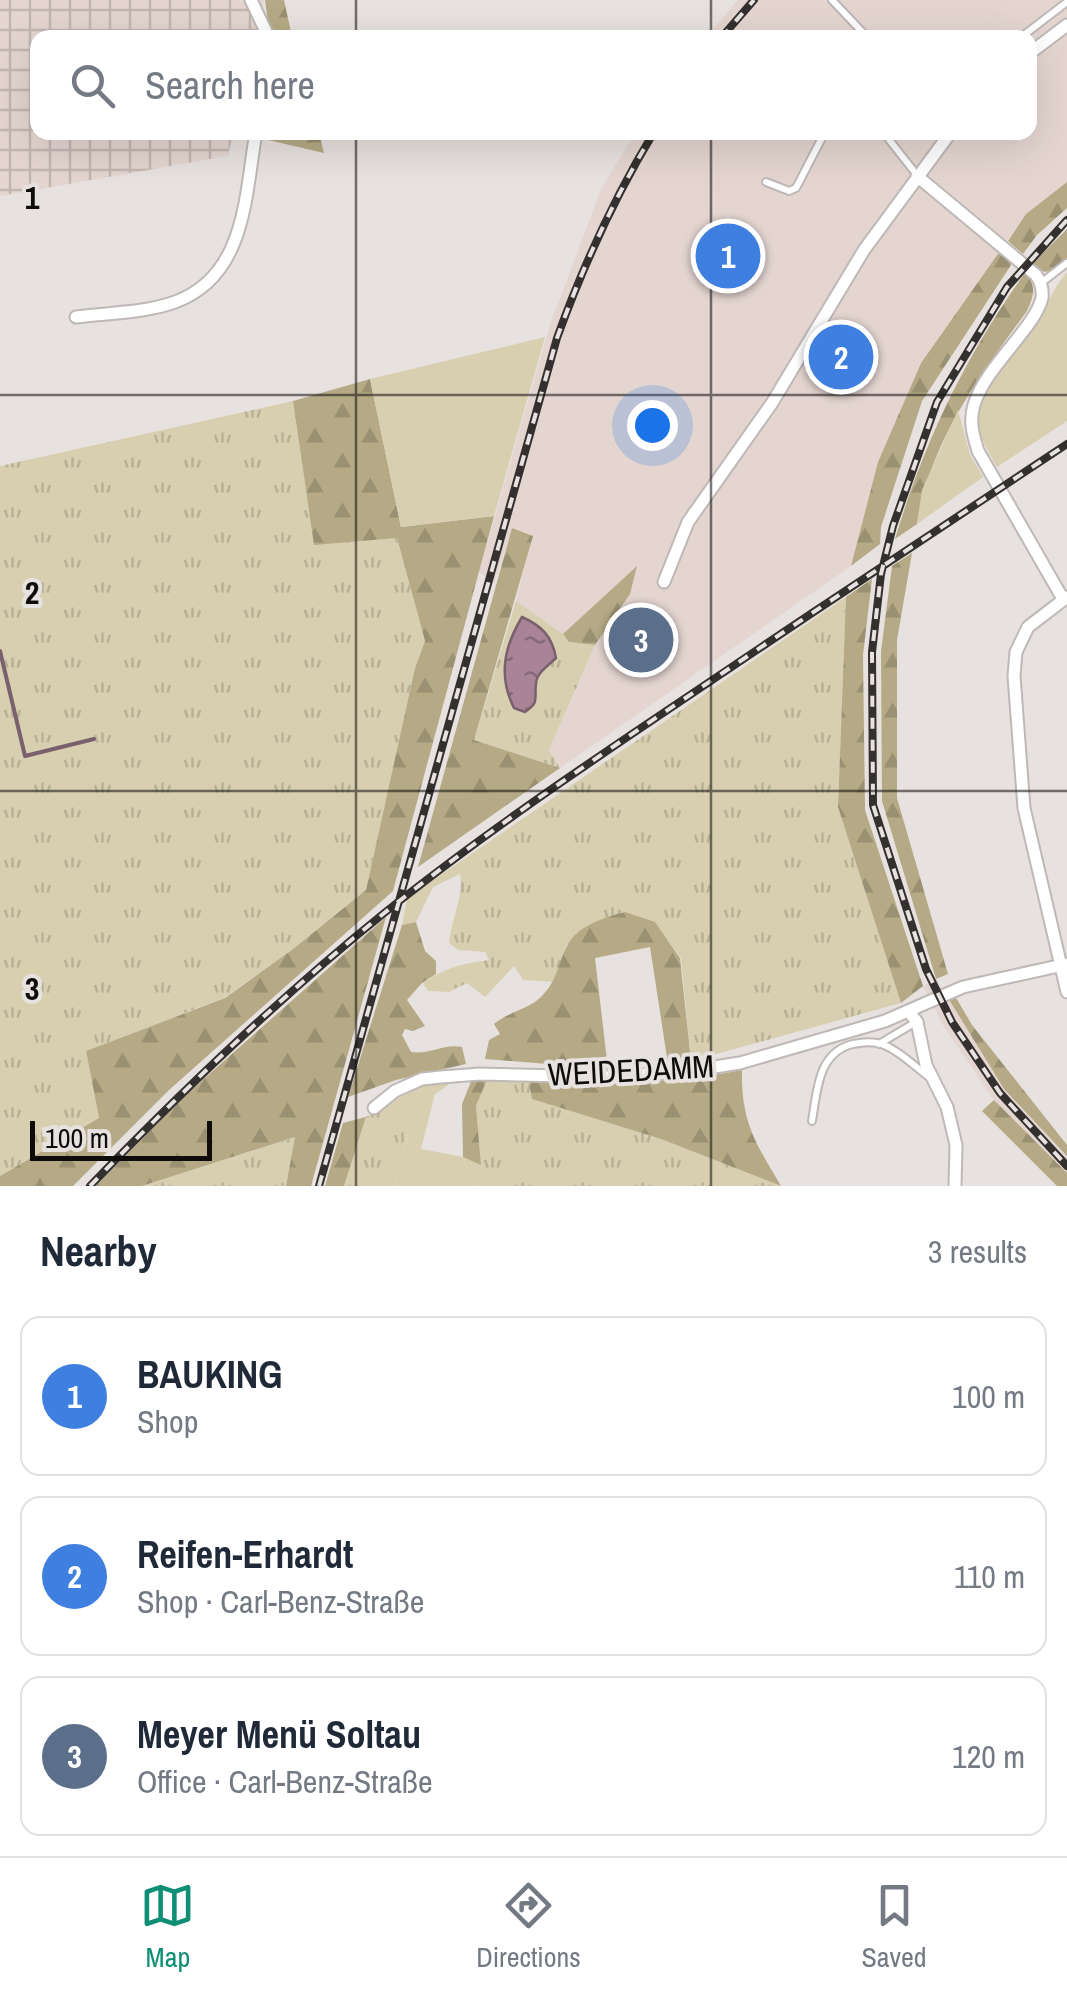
<!DOCTYPE html>
<meta charset="utf-8">
<style>
:root{--surface:#fff;--page:#f2f2f3;--text:#1f2937;--muted:#747a83;--line:#e0e1e3;--accent:#0e8f75}
body{margin:0;font-family:"Archivo Narrow",sans-serif;background:var(--page);color:var(--text)}
.scale{position:absolute;left:30px;bottom:25px;width:182px;box-sizing:border-box;padding-left:10px;border:5px solid #0f0d0c;border-top:0;font-size:28px;line-height:35px;white-space:nowrap;color:#0f0d0c;-webkit-text-stroke:8px #e7e1df;paint-order:stroke}
.you{position:absolute;left:652px;top:425px;width:35px;height:35px;margin:-25px;border:8px solid #fff;border-radius:50%;background:#1a73e8;box-shadow:0 0 0 15px #1a73e833}
.badge{display:grid;place-items:center;width:65px;height:65px;border-radius:50%;background:var(--accent);color:#fff;font-size:32px;font-weight:700}
.pin{position:absolute;translate:-50% -50%;border:5px solid #fff;box-shadow:0 2px 10px #0006}
.list{margin:0;padding:0;list-style:none}
h2{display:flex;justify-content:space-between;align-items:center;height:130px;margin:0;padding:0 40px;font-size:42px}
h2 small{font-size:32px;font-weight:400;color:var(--muted)}
.list li{display:grid;grid-template-columns:65px 1fr auto;gap:30px;align-items:center;box-sizing:border-box;height:160px;margin:0 20px 20px;padding:0 20px;border:2px solid var(--line);border-radius:20px}
.list b{display:block;font-size:38px;white-space:nowrap}
.list p{margin:0;font-size:32px;white-space:nowrap;color:var(--muted)}
.list em{font-size:32px;font-style:normal;color:var(--muted)}
.icon{flex:none;width:55px;height:55px;fill:none;stroke:currentColor;stroke-width:2;stroke-linecap:round;stroke-linejoin:round}
.map{position:relative;flex:none;width:1067px;height:1186px;overflow:hidden}
.search{position:absolute;background:var(--surface);box-shadow:0 10px 40px #0002;left:30px;right:30px;top:30px;height:110px;display:flex;align-items:center;gap:25px;box-sizing:border-box;padding:0 35px;border-radius:20px;color:var(--muted);font-size:38px}
.sheet{height:670px;background:var(--surface)}
nav{display:flex;justify-content:space-around;align-items:center;box-sizing:border-box;height:140px;border-top:2px solid var(--line);background:var(--surface);font-size:28px;color:var(--muted)}
nav a{display:grid;justify-items:center;gap:5px}
nav .on{color:var(--accent)}
.map>svg:first-child{display:block}
.built{fill:#e4d5d0}
.industrial{fill:url(#industrial-grid)}
.grass{fill:url(#grass-tufts)}
.forest{fill:url(#forest-firs)}
.garden{fill:#d8cfb0}
.water{fill:url(#water-ripples);stroke:#7a606d;stroke-width:2.5}
.lines{fill:none;stroke-linecap:round;stroke-linejoin:round}
.stream{stroke:#7a606d;stroke-width:4}
.service-casing{stroke:#beb8b6;stroke-width:10}
.minor-casing{stroke:#beb8b6;stroke-width:15}
.service{stroke:#fff;stroke-width:6}
.minor{stroke:#fff;stroke-width:11}
.rail-casing{stroke:#33302f;stroke-width:8}
.rail{stroke:#e7e1df;stroke-width:4;stroke-dasharray:11;stroke-linecap:butt}
.grid{fill:none;stroke:#0f0d0c;stroke-width:2.5;stroke-opacity:0.55}
.labels{text-anchor:middle;dominant-baseline:central;stroke-width:8;stroke-linejoin:round;paint-order:stroke}
.street-label{font-size:32px;fill:#0f0d0c;stroke:#e7e1df}
.grid-label{font-size:32px;text-anchor:middle;font-weight:bold;fill:#0f0d0c;stroke:#e7e1df;stroke-width:8;stroke-linejoin:round;paint-order:stroke}
</style>
<div class="map">
<svg width="1067" height="1186" viewBox="0 0 1067 1186">
<defs>
<pattern id="industrial-grid" width="8" height="8" patternUnits="userSpaceOnUse" patternTransform="scale(2.5)"><rect width="8" height="8" fill="#e4d5d0"/><path d="M0 4h8M4 0v8" fill="none" stroke="#c2b6b1"/></pattern>
<pattern id="grass-tufts" width="24" height="20" patternUnits="userSpaceOnUse" patternTransform="scale(2.5)"><rect width="24" height="20" fill="#d8cfb0"/><path d="M3 7l-1-3M5 7V3M7 7l1-3M15 17l-1-3M17 17v-4M19 17l1-3" fill="none" stroke="#b8b196"/></pattern>
<pattern id="forest-firs" width="22" height="20" patternUnits="userSpaceOnUse" patternTransform="scale(2.5)"><rect width="22" height="20" fill="#b5aa85"/><path d="M5 1l3.5 6h-7zM16 11l3.5 6h-7z" fill="#9a9172"/></pattern>
<pattern id="water-ripples" width="26" height="14" patternUnits="userSpaceOnUse" patternTransform="scale(2.5)"><rect width="26" height="14" fill="#a88496"/><path d="M2 4q2-2 4 0t4 0M15 11q2-2 4 0t4 0" fill="none" stroke="#876a79"/></pattern>
</defs>
<rect width="100%" height="100%" fill="#e7e1df"/>
<!-- built -->
<path class="built" d="M738,0H1067V182L1026,214L921,363L878,462L851,566L560,768L549,751L595,645L630,594L636,568L563,634L516,601L532,536L512,529L494,583L479,572L550,325L601,189L635,133L1030,132V38L706,37Z
M936,979L1004,1089L1067,1156V1173L994,1100L944,1027L923,986Z"/>
<!-- industrial -->
<path class="industrial" d="M0,0H264L255,37L38,38V132L233,133L228,156L0,196Z"/>
<!-- grass -->
<path class="grass" d="M293,401L314,544L397,538L425,641L415,668L366,890L293,949L224,998L86,1051L99,1118L0,1176V466Z
M846,597L838,807L901,1003L691,1061L681,958L654,922L567,944L555,982L523,980L514,966L485,997L467,983L449,992L428,991L423,983C447,967 461,964 489,960L485,952L458,950L449,943C451,920 464,896 460,874L433,887L416,922L402,925L407,898Z
M516,601L563,634L569,642L595,645L549,750L560,768L474,740Z
M487,1080L529,1082L533,1099L661,1139L781,1186H473L463,1157L481,1164L476,1106Z
M421,1085L394,1186H344L366,1117Z
M296,1137L286,1186H142Z"/>
<!-- forest -->
<path class="forest" d="M265,0H284L292,37H270Z
M265,133H319L324,153L264,139Z
M1067,182V208L1037,235L1023,254L1008,241L1026,214Z
M1067,229V258L1056,270L1044,272L1033,263Z
M1000,251L1013,262L922,401L881,527L880,544L851,566L878,462L921,363Z
M1025,273C1037,286 1034,295 1027,311C979,376 930,442 917,524L895,539C924,442 966,355 1025,273Z
M370,379L401,527L494,516L393,891L169,1090L73,1186H0V1176L99,1118L86,1051L225,998L293,949L366,890L415,668L425,641L397,538L314,545L293,401Z
M512,528L533,536L474,740L560,768L418,867Z
M912,553L897,640V798L948,974L936,979L882,801L881,651L892,566Z
M637,566L630,594L595,645L569,642L563,634Z
M872,579L863,655L865,810L923,986L901,1003L838,807L846,597Z
M625,912L655,922L680,958L691,1061L668,1064L650,947L595,958L608,1069L485,1059L489,1040L500,1034L494,1024C508,1012 529,1009 541,997C557,981 557,967 566,948C576,926 603,918 625,912Z
M386,917L311,1186H286L295,1137L142,1186H96L179,1101Z
M416,922L425,951L436,961V974L422,983L407,1000L425,1026L413,1031L405,1029L402,1035L411,1052C430,1055 444,1043 462,1047L466,1064L396,1080L348,1097L402,925Z
M955,996L972,1025L1067,1145V1156L1004,1089L948,998Z
M742,1070C741,1123 756,1143 781,1186L661,1139L532,1099L529,1082C601,1085 670,1084 742,1070Z
M472,1079L487,1080L476,1106L481,1165L463,1157L462,1104Z
M994,1100L1067,1173V1186H1057L982,1111Z
M366,1117L344,1186H325L343,1123Z"/>
<!-- garden -->
<path class="garden" d="M1067,272V421L997,467C990,454 980,440 979,424C975,387 1013,351 1034,324C1047,307 1053,288 1067,272Z
M545,337L494,516L401,527L370,379Z
M958,410L970,455L983,477L917,524L922,490Z
M449,1079L448,1085L435,1094L421,1149L463,1157L473,1186H394L421,1085Z"/>
<!-- water -->
<path class="water" d="M522,617C542,626 552,636 556,658C549,665 536,673 536,684C534,699 540,702 525,712L514,708C498,676 504,647 522,617Z"/>
<g class="lines">
<!-- stream -->
<path class="stream" d="M0,651L25,756L94,739"/>
<!-- service casing -->
<g class="service-casing">
<path id="service" d="M832,0L868,38
M1020,38L1067,2
M883,132L917,175
M766,182L789,191L796,188L825,132
M1041,283L1067,263
M879,1044L916,1022
M812,1121C817,1091 818,1052 853,1044C863,1042 874,1041 884,1045C900,1051 915,1067 929,1077"/>
</g>
<!-- minor casing -->
<g class="minor-casing">
<path id="minor" d="M251,0L269,38
M1030,53L1067,25
M917,176L1036,275C1041,282 1043,289 1042,298C1035,328 985,367 974,405C969,421 973,435 978,451L1063,599
M76,317C107,313 145,313 175,302C246,276 245,196 256,132
M664,582L688,522L772,403L864,250L951,132
M1067,597L1028,627L1016,652L1014,676L1024,808L1067,992
M909,1012L917,1022L926,1065L947,1107L956,1145L955,1186
M374,1108L395,1091L422,1079L441,1077L480,1074L607,1077L683,1072L740,1063L885,1021L963,987L1067,964"/>
</g>
<!-- service -->
<use href="#service" class="service"/>
<!-- minor -->
<use href="#minor" class="minor"/>
<!-- rail casing -->
<g class="rail-casing">
<path id="rail" d="M721,38L754,0
M1067,220L1007,287L937,402L893,526L881,574L872,652L873,805L926,969L952,1022L1000,1093L1067,1166
M90,1186C183,1090 279,998 383,914C479,837 581,768 684,699C811,613 939,529 1067,444
M319,1186L557,338C583,266 614,198 654,132"/>
</g>
<!-- rail -->
<use href="#rail" class="rail"/>
</g>
<!-- grid -->
<path class="grid" d="M356,0V38M711,0V38M356,132V1186M711,132V1186M0,395H1067M0,791H1067"/>
<g class="labels">
<!-- street labels -->
<g class="street-label">
<text transform="translate(631 1070) rotate(-3)">WEIDEDAMM</text>
</g>
</g>
<g class="grid-label">
<text x="32" y="209">1</text>
<text x="32" y="604">2</text>
<text x="32" y="1000">3</text>
</g>
</svg>
<div class="scale">100 m</div>
<div class="you"></div>
<div class="pin badge" style="left:728px;top:256px;background:#3f7fe0">1</div>
<div class="pin badge" style="left:841px;top:357px;background:#3f7fe0">2</div>
<div class="pin badge" style="left:641px;top:640px;background:#5c6f8a">3</div>
<div class="search"><svg class="icon" aria-label="search" viewBox="0 0 24 24"><circle cx="10" cy="10" r="6"/><path d="M15 15l6 6"/></svg>Search here</div>
</div>
<section class="sheet">
<h2>Nearby<small>3 results</small></h2>
<ul class="list">
<li><span class="badge" style="background:#3f7fe0">1</span><div><b>BAUKING</b><p>Shop</p></div><em>100 m</em></li>
<li><span class="badge" style="background:#3f7fe0">2</span><div><b>Reifen-Erhardt</b><p>Shop · Carl-Benz-Straße</p></div><em>110 m</em></li>
<li><span class="badge" style="background:#5c6f8a">3</span><div><b>Meyer Menü Soltau</b><p>Office · Carl-Benz-Straße</p></div><em>120 m</em></li>
</ul>
</section>
<nav>
<a class="on"><svg class="icon" aria-label="map" viewBox="0 0 24 24"><path d="M3 6l6-2 6 2 6-2v14l-6 2-6-2-6 2zM9 4v14M15 6v14"/></svg>Map</a>
<a><svg class="icon" aria-label="directions" viewBox="0 0 24 24"><path d="M12 3l9 9-9 9-9-9zM9 14v-3h6M13 9l2 2-2 2"/></svg>Directions</a>
<a><svg class="icon" aria-label="saved" viewBox="0 0 24 24"><path d="M7 4h10v16l-5-4-5 4z"/></svg>Saved</a>
</nav>
